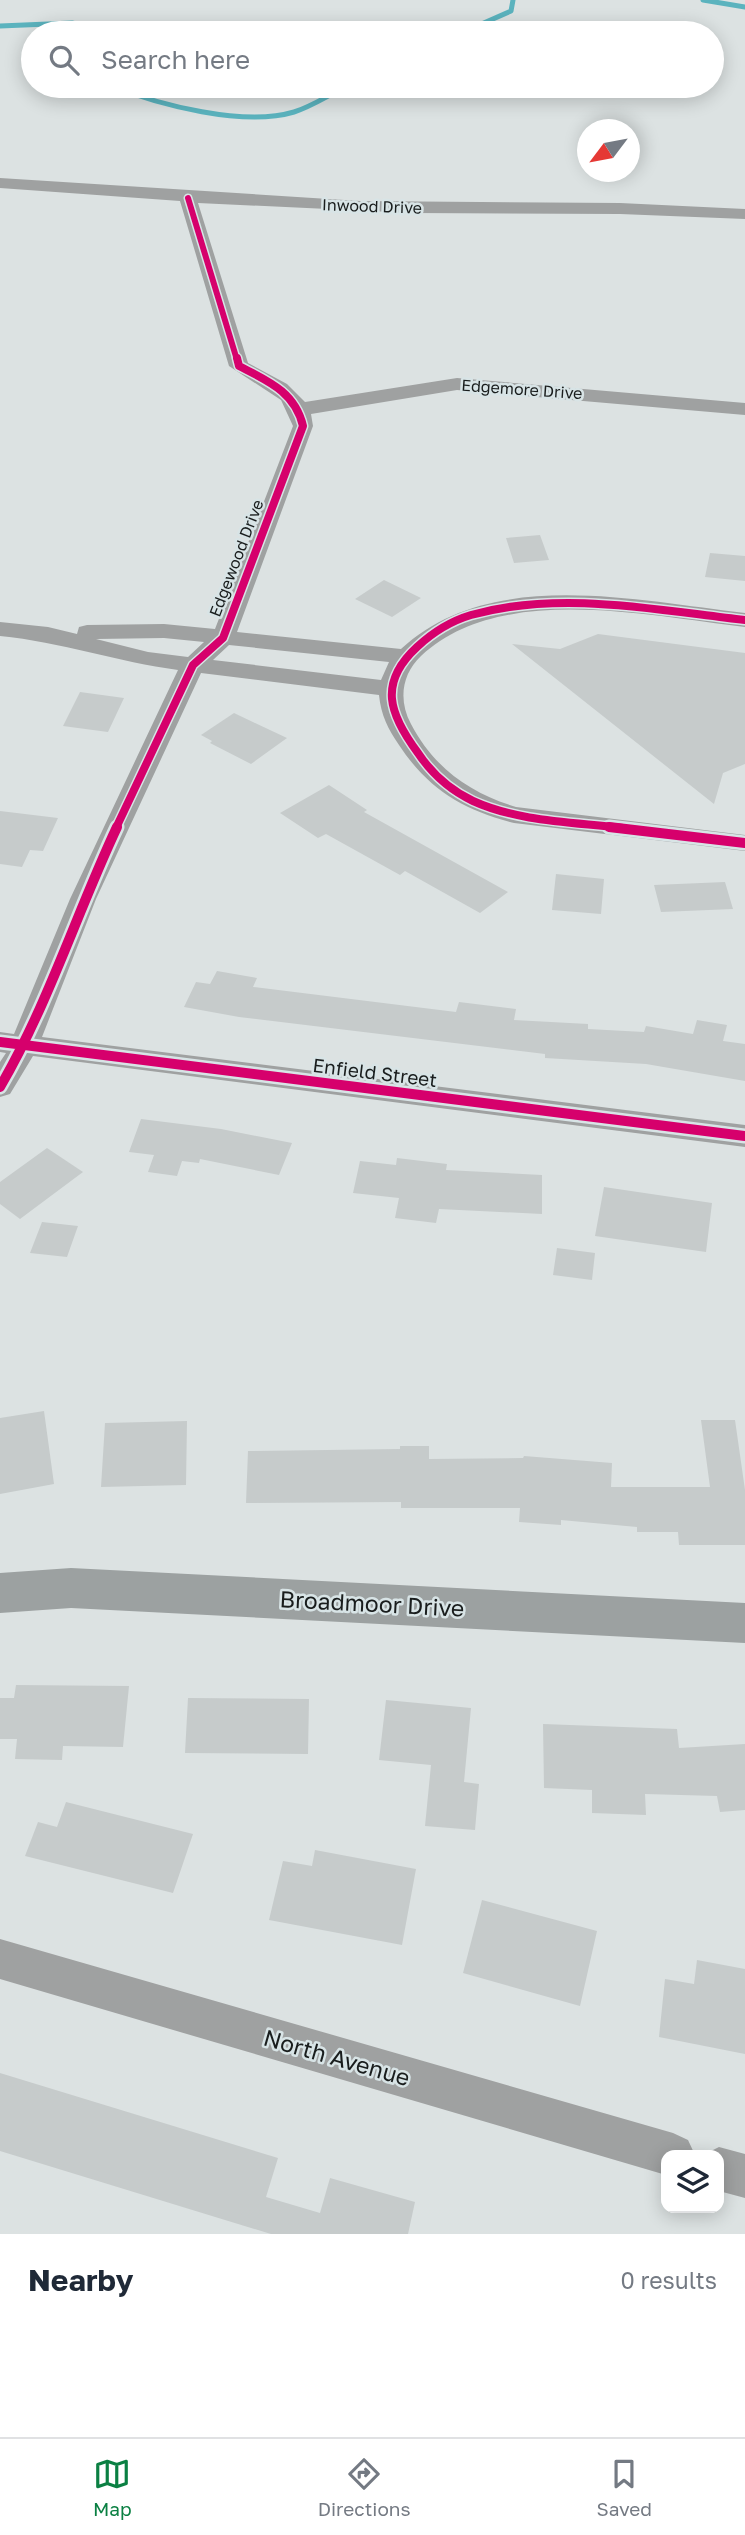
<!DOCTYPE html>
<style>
:root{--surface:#fff;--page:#f2f2f3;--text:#1f2937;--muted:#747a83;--line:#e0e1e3;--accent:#0b8043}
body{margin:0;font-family:"Golos Text",sans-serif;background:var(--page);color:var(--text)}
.controls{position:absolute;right:21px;bottom:21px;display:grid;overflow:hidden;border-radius:14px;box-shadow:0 4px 18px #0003}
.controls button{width:63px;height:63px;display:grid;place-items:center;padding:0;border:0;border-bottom:2px solid var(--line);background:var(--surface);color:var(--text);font:35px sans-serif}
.compass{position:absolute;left:577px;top:119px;width:63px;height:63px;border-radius:50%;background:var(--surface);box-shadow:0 4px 18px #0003;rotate:238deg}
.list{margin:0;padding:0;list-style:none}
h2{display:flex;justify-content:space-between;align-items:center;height:91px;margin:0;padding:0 28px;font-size:30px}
h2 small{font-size:23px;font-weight:400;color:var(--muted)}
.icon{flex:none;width:38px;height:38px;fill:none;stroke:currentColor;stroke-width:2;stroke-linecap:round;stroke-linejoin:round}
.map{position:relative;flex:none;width:745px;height:2234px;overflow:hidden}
.search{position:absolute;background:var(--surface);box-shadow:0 4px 18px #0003;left:21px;right:21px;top:21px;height:77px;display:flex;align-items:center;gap:18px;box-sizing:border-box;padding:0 24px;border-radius:38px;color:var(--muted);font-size:26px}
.sheet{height:203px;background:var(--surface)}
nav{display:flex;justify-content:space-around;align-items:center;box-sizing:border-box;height:98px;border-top:2px solid var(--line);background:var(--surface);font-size:19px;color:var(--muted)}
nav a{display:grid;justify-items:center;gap:4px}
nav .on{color:var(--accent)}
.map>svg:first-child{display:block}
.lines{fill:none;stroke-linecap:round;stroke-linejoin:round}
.stream{stroke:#5bb3be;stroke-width:5}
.building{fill:#c6cbcb}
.street{fill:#9fa1a1;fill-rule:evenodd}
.secondary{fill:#9ca1a1;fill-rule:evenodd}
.cycleway-far2-casing{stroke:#d8e4e6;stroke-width:9}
.cycleway-far1-casing{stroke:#d8e4e6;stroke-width:11}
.cycleway-casing{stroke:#d8e4e6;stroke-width:15}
.cycleway-far2{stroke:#d6006c;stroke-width:6}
.cycleway-far1{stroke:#d6006c;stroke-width:8}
.cycleway{stroke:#d6006c;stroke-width:10}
.labels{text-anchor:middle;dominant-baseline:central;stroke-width:5;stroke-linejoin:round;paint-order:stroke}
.far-street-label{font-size:16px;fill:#191d1d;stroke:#d8e4e6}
.street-label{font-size:19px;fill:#191d1d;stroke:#d8e4e6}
.near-street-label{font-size:23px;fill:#191d1d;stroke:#d8e4e6}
</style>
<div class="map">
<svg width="745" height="2234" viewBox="0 0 745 2234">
<rect width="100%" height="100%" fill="#dce2e2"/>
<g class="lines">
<!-- stream -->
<path class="stream" d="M703,0L745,7
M0,26L72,23L114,33
M461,33L511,11L513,0
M112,86C159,105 244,127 294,112C313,106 330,94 348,86"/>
</g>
<!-- building -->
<path class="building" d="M540,535L549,560L514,563L506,538Z
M710,553L745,556V581L705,577Z
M384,580L421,598L392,617L355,599Z
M598,634L745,653V764L723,773L714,804L512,644L560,649Z
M80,692L124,698L108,732L63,726Z
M234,713L287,738L251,764L210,743L212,741L201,735Z
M329,785L367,810L364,812L508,892L480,913L405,871L400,875L326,834L318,838L280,813Z
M0,811L58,818L43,851L30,850L22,867L0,864Z
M556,874L604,879L601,914L552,910Z
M725,882L733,909L661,912L654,885Z
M217,971L257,978L253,987L456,1012L459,1002L516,1009L514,1020L588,1024V1029L644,1032L646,1026L693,1034L697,1020L727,1025L723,1041L745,1044V1081L646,1064L545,1058V1054L239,1017L184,1007L196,982L210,984Z
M141,1119L221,1129L292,1143L279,1175L200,1159L199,1163L182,1161L177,1176L148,1172L154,1155L129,1152Z
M47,1148L83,1172L20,1219L0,1204V1182Z
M397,1158L447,1164L446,1170L542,1175V1214L439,1209L436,1223L395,1218L399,1198L353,1193L360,1161L396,1165Z
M604,1187L712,1203L706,1252L595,1236Z
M42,1222L78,1226L67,1257L30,1253Z
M557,1248L595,1253L592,1280L553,1275Z
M44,1411L54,1484L0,1494V1418Z
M701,1420H735L745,1490V1545H679L678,1532H637V1527L561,1520V1525L519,1522L520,1508H401V1502L246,1503L248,1451L400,1449V1446H429V1459L523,1458L524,1456L612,1463L611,1487H710Z
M187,1421L186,1485L101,1487L105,1423Z
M16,1685L129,1686L123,1747L63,1746L62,1760L15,1759L17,1739H0V1698H14Z
M188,1698L309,1699L308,1754L185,1753Z
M386,1700L471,1708L464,1782L479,1784L475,1830L425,1826L431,1765L379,1760Z
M543,1724L677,1729L679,1748L745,1744V1810L720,1812L717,1796L645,1794L646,1815L592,1813V1790L544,1788Z
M66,1802L193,1834L173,1893L25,1856L38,1822L57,1827Z
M315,1850L416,1869L402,1945L269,1920L283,1861L312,1866Z
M482,1900L597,1931L580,2006L463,1973Z
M697,1960L745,1969V2054L659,2037L665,1979L694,1984Z
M0,2073L278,2158L266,2197L320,2213L330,2178L415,2202L408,2234H271L0,2151Z"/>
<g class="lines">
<!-- street -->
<path class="street" d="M0,178L360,201L620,203L745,209V219L620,214L412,213L198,203L248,363L287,384L305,402L457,378L745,403V415L457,390L311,414L313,426L237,632L401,649C490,566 636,601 745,613V627C647,616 500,582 421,656C402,674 398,700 411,724C434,768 470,793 516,807L745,835V851L514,823C463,810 428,789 399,745C388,729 381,715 379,695L201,673L96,899L42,1037L745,1125V1147L33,1056L10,1094L0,1097V1062L6,1053L0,1052V1032L14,1034L70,899L178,670C118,662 61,642 0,636V622L48,627L77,634L79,627L87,625L164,624L215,629L293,426L281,400L229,366L180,201L0,188ZM164,638L204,642L188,657L148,652L96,639ZM229,645L389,662L381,680L213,660Z
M0,1939L673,2133L688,2140L695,2155H666V2175L0,1979Z
M719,2147L745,2154V2198L719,2191V2155H703Z"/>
<!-- secondary -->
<path class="secondary" d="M71,1568L745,1603V1643L71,1608L0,1613V1573Z"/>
<!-- cycleway-far2 casing -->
<g class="cycleway-far2-casing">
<path id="cycleway-far2" d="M188,198L237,360"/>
</g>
<!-- cycleway-far1 casing -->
<g class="cycleway-far1-casing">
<path id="cycleway-far1" d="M116,828L193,665L223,638L303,426C295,392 268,381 239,366L237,358
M623,828C574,822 519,822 473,801C450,790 432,774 418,753C389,714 378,683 417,647C432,633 451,621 471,615C560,590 656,610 745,620"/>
</g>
<!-- cycleway casing -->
<g class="cycleway-casing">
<path id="cycleway" d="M609,827L745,843
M0,1042L745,1136
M0,1087C48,1005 77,912 117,827"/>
</g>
<!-- cycleway-far2 -->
<use href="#cycleway-far2" class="cycleway-far2"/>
<!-- cycleway-far1 -->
<use href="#cycleway-far1" class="cycleway-far1"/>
<!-- cycleway -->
<use href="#cycleway" class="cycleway"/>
</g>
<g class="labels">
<!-- far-street labels -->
<g class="far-street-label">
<text transform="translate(372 206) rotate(2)">Inwood Drive</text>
<text transform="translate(522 389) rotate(4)">Edgemore Drive</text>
<text transform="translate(236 558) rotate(-69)">Edgewood Drive</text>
</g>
<!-- street labels -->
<g class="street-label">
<text transform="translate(375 1072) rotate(7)">Enfield Street</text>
</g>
<!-- near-street labels -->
<g class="near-street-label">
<text transform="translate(372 1603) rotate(3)">Broadmoor Drive</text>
<text transform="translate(337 2057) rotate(16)">North Avenue</text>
</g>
</g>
</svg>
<div class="controls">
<button><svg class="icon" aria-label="layers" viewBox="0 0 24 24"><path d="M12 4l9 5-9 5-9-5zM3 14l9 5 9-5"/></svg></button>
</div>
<svg class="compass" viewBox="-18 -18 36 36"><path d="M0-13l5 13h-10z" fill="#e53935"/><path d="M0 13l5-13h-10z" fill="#747a83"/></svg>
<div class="search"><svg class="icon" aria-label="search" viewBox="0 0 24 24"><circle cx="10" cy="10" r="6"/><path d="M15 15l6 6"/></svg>Search here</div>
</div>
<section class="sheet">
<h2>Nearby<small>0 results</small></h2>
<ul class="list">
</ul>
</section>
<nav>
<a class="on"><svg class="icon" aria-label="map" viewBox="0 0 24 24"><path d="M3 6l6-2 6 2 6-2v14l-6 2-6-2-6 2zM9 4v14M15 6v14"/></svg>Map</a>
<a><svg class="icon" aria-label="directions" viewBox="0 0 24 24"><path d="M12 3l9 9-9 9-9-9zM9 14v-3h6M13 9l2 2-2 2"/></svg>Directions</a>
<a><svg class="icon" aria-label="saved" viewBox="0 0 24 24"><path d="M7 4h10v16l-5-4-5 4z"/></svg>Saved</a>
</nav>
